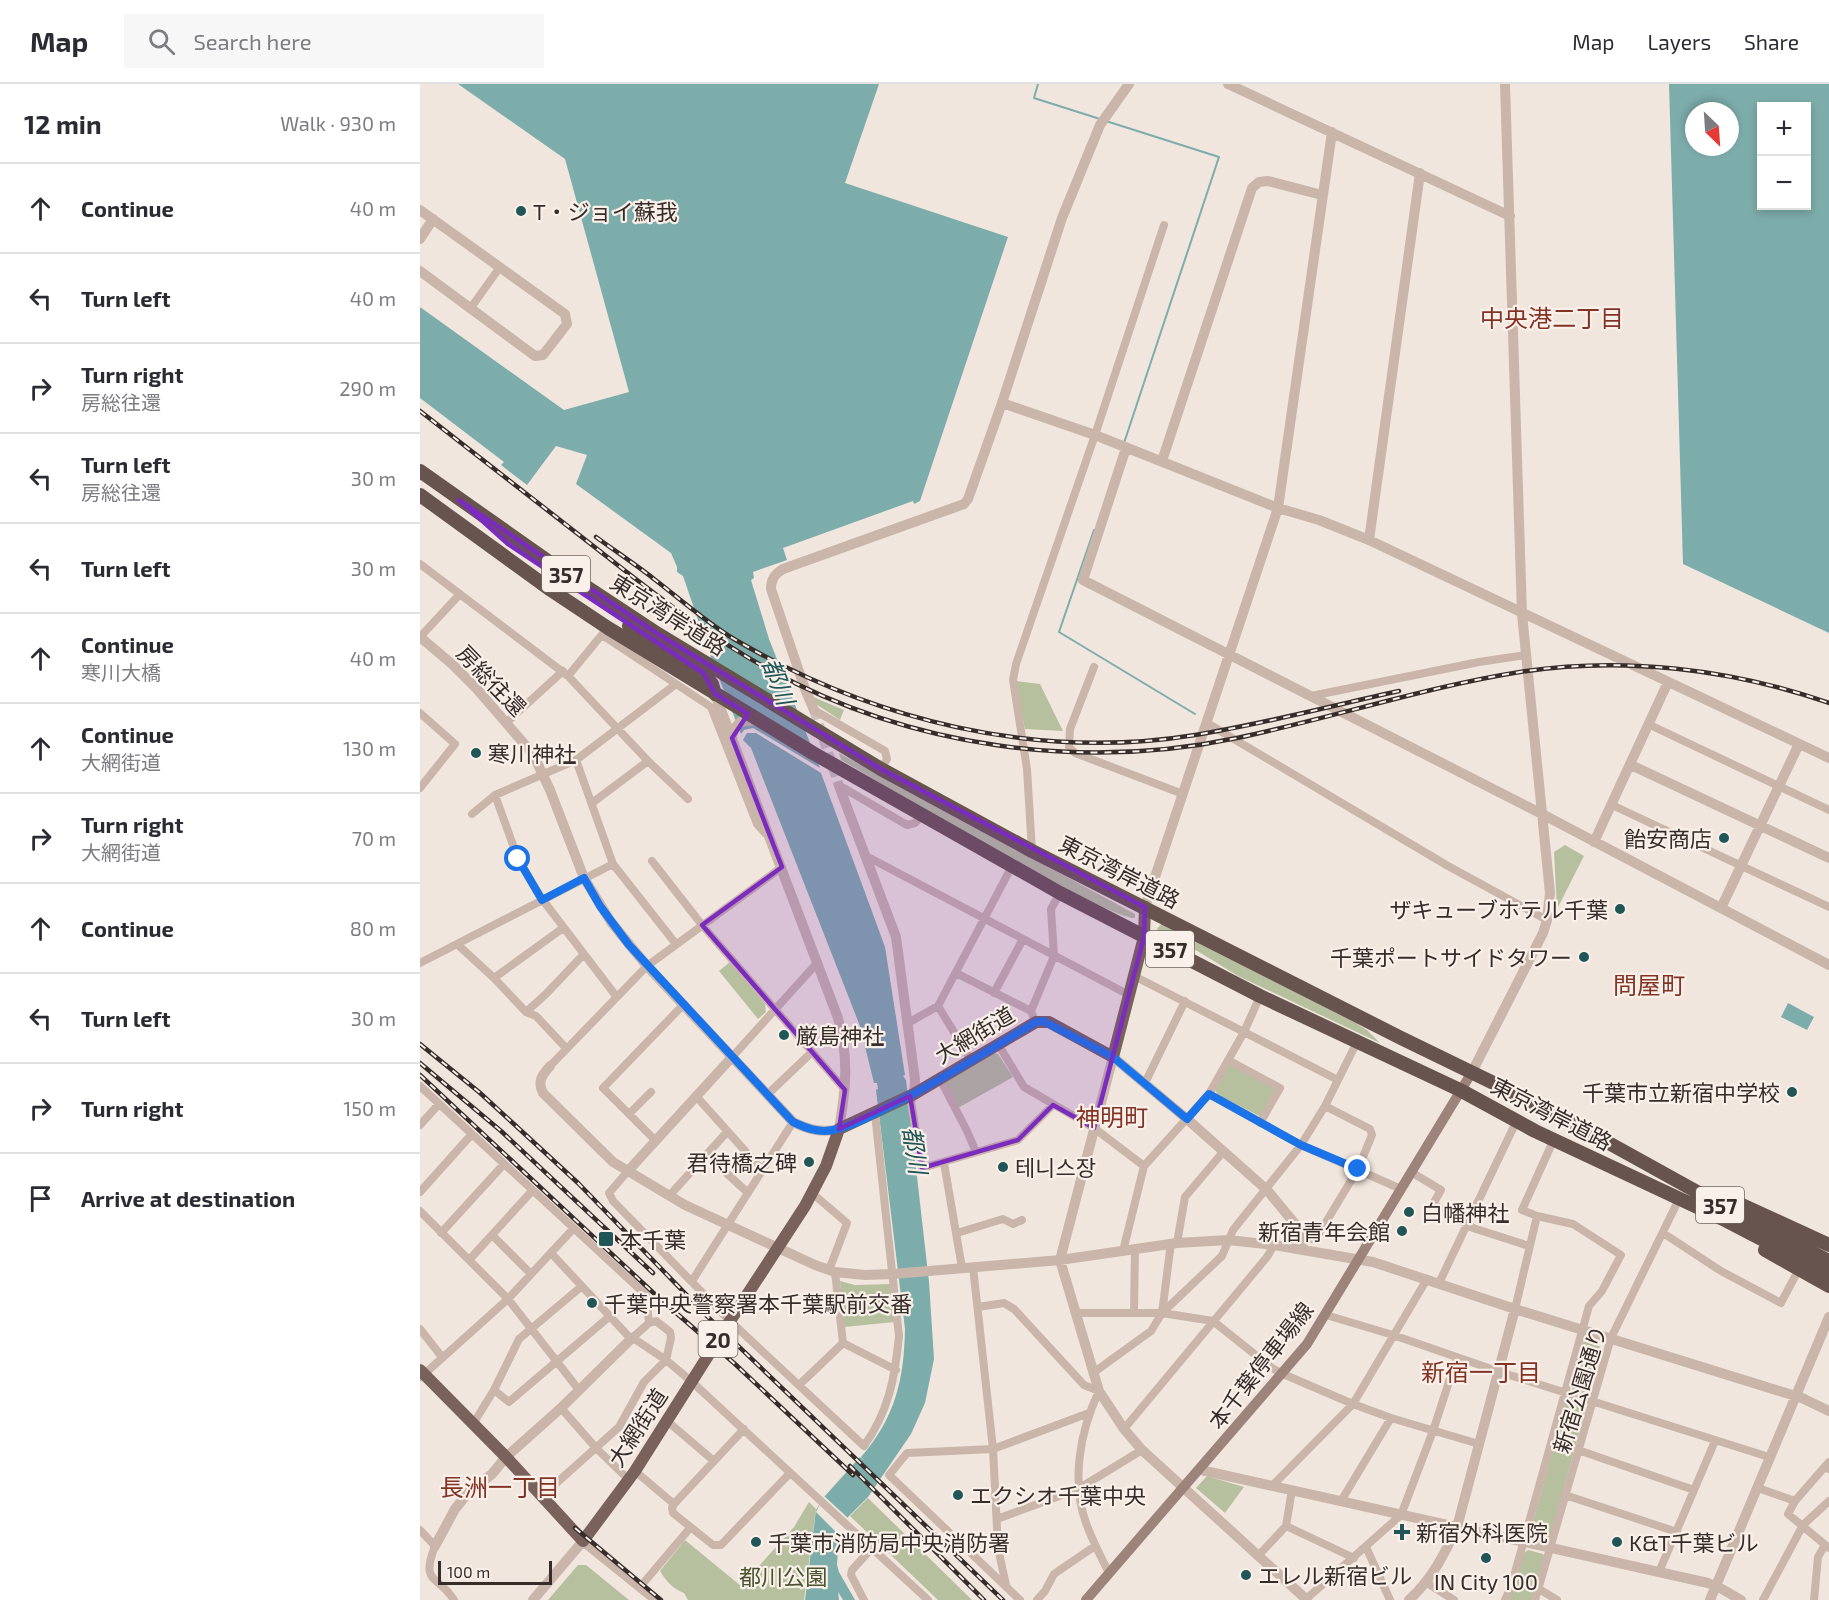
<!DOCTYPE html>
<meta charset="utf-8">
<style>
:root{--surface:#fff;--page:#f7f7f7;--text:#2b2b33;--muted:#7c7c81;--line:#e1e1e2}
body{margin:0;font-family:"Exo 2","Noto Sans JP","Noto Sans KR",sans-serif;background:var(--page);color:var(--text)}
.controls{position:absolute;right:18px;top:18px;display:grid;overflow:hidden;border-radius:0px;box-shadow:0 3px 9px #0003}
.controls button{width:54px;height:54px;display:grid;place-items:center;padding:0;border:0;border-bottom:2px solid var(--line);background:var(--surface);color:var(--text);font:30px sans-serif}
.compass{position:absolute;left:1265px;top:18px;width:54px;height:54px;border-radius:50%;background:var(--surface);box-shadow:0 3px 9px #0003;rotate:155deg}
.scale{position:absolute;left:18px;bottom:15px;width:114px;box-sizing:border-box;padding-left:6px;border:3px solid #362c29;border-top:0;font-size:16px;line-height:21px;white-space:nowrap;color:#362c29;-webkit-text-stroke:4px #f9f0e9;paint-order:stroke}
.stop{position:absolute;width:18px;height:18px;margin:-14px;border:4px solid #1a73e8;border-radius:50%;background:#fff}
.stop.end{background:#1a73e8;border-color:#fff;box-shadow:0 2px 6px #0008}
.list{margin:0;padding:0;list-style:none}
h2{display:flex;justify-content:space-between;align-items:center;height:78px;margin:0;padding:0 24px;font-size:26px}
h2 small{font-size:20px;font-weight:400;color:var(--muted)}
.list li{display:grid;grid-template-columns:39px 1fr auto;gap:18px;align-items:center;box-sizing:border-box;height:90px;padding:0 24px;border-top:2px solid var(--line)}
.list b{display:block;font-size:22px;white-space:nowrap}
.list p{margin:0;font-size:20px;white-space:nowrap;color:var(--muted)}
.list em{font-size:20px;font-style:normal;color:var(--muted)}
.icon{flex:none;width:33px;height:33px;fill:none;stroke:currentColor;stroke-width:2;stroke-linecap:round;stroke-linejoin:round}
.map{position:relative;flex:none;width:1409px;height:1516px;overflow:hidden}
header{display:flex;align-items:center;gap:36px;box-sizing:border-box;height:84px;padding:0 30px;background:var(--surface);border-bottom:2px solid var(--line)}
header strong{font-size:28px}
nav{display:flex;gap:33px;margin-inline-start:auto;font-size:21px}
.search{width:420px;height:54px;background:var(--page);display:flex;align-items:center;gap:15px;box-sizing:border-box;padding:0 21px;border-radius:0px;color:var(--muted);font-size:22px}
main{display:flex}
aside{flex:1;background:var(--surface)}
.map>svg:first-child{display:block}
.green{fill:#b7c09e}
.water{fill:#7dadab;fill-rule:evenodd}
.pier{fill:#f1e6dd}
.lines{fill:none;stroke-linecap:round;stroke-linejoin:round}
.stream{stroke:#7dadab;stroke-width:2}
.tertiary-tunnel{stroke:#ccc1b9;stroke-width:10;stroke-dasharray:10 5;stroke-linecap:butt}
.minor{stroke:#c9b5a9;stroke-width:8}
.tertiary{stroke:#c9b5a9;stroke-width:10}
.secondary{stroke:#9c847b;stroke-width:10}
.primary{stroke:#78625b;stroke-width:12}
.trunk{stroke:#68544e;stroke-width:14}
.rail-casing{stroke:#362c29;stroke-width:4.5}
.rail{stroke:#f9f0e9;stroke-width:2;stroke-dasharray:7;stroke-linecap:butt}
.route{stroke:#1a73e8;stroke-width:8}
.marked{fill:#7b2cbf;fill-opacity:0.2;stroke:#7b2cbf;stroke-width:4.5;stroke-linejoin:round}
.poi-dot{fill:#205655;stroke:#f9f0e9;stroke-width:2}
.labels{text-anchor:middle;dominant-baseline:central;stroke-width:4.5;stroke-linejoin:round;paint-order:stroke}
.shield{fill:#f9f0e9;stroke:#706763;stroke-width:1.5}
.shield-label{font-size:21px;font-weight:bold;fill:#362c29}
.poi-label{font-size:22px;fill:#362c29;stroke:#f9f0e9;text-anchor:start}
.street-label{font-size:22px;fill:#362c29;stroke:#f9f0e9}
.park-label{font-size:22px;fill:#49542e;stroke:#f9f0e9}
.neighbourhood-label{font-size:24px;fill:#823325;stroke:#f9f0e9}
.water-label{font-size:24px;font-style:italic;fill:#205655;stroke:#f9f0e9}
</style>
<header>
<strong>Map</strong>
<div class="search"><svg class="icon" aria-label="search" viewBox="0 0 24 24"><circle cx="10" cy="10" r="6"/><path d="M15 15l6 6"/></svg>Search here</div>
<nav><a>Map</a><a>Layers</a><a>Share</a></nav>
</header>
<main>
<aside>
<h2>12 min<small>Walk · 930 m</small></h2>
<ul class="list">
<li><svg class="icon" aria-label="ahead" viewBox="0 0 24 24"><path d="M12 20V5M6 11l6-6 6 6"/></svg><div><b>Continue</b></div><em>40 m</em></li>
<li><svg class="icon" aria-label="left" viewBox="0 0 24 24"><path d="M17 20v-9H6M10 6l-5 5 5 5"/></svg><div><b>Turn left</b></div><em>40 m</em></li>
<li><svg class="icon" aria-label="right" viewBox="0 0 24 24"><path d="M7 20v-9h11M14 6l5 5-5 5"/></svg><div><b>Turn right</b><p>房総往還</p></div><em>290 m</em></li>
<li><svg class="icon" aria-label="left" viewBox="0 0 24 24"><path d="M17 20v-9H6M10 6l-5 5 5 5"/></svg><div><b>Turn left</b><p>房総往還</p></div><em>30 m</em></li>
<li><svg class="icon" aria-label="left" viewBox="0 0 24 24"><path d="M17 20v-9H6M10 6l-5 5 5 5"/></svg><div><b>Turn left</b></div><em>30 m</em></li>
<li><svg class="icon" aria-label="ahead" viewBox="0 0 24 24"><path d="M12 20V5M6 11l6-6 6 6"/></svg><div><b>Continue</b><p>寒川大橋</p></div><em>40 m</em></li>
<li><svg class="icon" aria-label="ahead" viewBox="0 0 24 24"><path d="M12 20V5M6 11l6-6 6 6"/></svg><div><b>Continue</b><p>大網街道</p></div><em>130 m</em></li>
<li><svg class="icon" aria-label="right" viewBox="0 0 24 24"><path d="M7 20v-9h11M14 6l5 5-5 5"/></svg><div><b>Turn right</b><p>大網街道</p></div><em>70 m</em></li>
<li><svg class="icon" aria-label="ahead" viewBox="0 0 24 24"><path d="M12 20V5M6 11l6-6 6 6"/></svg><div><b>Continue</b></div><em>80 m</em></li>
<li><svg class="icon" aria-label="left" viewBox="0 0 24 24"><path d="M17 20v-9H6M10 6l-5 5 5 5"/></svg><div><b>Turn left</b></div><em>30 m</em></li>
<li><svg class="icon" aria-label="right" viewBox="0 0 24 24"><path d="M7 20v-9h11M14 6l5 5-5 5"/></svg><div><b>Turn right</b></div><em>150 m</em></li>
<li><svg class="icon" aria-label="arrive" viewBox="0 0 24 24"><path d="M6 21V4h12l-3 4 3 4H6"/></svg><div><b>Arrive at destination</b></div></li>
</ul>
</aside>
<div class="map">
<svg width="1409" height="1516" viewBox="0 0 1409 1516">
<rect width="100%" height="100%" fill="#f1e6dd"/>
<!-- green -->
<path class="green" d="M595,597L620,600L643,647L605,645Z
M391,612L424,626L420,636L396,620Z
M419,669L715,830V834C691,838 460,698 421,676Z
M1145,761L1164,772L1137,825L1134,768Z
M742,839L934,938L947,946L960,959L818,892L779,868L738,847L737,845Z
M310,878L345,920L346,928L338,935L299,887Z
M574,969L578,970L593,993L538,1024L524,998Z
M812,980L854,1003L855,1007L841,1033L798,1011L795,1006L808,982Z
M420,1197L435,1201L470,1200L475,1238L424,1243Z
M1166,1257L1179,1262L1182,1266L1171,1307L1166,1310L1153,1306L1150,1301L1161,1260Z
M1151,1315L1163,1319L1166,1324L1130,1453L1125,1456L1113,1453L1110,1449L1146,1318Z
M787,1392L824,1403L805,1429L776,1404Z
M448,1414L552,1516H518L430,1432Z
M389,1418L396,1425L384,1516H268L264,1509C253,1505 246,1497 240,1487L265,1456L321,1502L374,1443Z
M1108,1466L1123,1470L1125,1474L1112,1516H1089L1104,1469Z
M158,1481H166L209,1516H128Z"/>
<!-- water -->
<path class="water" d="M38,0H459L425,99L588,153L500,417L494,420L493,417L363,464L367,476L333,488L334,494L331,496L349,555L400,684L333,644L324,646L321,650L291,574L263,492L257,488V483L251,469L156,400L167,371L136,362L107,401L81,381L84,378L0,314V223L144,326L209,308L145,75Z
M1249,0H1409V549L1263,480ZM1342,22H1386V122H1342ZM1274,27H1310V63H1274Z
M327,649H336L401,689L465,863L485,991L483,992L486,996L509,1198L514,1275L505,1319L491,1350L448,1413L428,1433L419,1448L417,1481L419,1488L435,1516H423L418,1508L419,1516H385L396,1426L404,1413L440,1373L445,1377L441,1373C475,1334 484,1296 485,1245L456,1006L458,1005L457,999H454L440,942L331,664L323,656Z
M1368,919L1394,933L1387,946L1361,933Z"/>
<!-- pier -->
<path class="pier" d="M404,1412L429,1435L421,1453L396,1428Z"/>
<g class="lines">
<!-- stream -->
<path class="stream" d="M618,0L614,14L680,35
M686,37L799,73L704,359
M674,446L639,548L775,630"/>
<!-- tertiary-tunnel -->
<path class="tertiary-tunnel" d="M394,626L419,702"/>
<!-- minor -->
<path class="minor" d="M50,225L80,183
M0,480L148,592L228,677L268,715
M182,551L291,623L337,740L345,749
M0,553L40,510
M674,583L650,645L649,663L655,669L763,710
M148,592L185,547
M891,612L1059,578L1106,571
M394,626L465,667L467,675L461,685
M0,629L35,660L0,704
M87,638L143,587
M787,639L1028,782L1127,836
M1230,641L1409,726
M156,676L193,780L256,860
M420,702L487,741L495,739L503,731
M75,711L98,775L122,815L196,912
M172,719L228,677
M1192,721L1409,823
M52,730L75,711L156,676L256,600
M612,767L607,685L593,596L596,580L675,351L744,141
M446,772L709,911
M232,777L282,841L425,1006
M37,860L74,894L106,928L116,932L146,964
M0,879L193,780
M536,889L611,927L613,932
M714,892L918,996
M74,894L143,844
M574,909L603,855
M518,922L551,976
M611,927L634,872L631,825L640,809
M106,928L126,910L164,870
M488,939L518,922L592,782
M578,960L604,1003L674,1044L724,1082
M313,972L398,878
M808,976L860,1004L840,1039
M130,982L227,882L362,783
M520,995L547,1047L556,1068
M725,999L765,917
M0,1002L226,1211L229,1239
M348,1010L392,968
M494,1010L491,1018L502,1084L598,1056L633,1021
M789,1010L881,1061L981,1105
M276,1012L343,1087
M209,1030L231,1008
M0,1041L19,1020
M236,1057L183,1004L264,920
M287,1071L328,1109
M524,1079L542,1184
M208,1087L189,1109L193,1117L310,1237L444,1362C469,1327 475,1293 479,1252L455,1030
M991,1088L1021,1106L1013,1120L1053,1144L1109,1162
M0,1108L52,1050
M392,1109L427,1139L409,1186
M249,1112L307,1048
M0,1127L88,1215L159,1306
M21,1149L84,1080
M537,1149L583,1135L593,1140L602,1136
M1243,1149L1301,1187L1361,1219L1379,1185
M72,1151L111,1190
M885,1152L891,1155L897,1153L938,1085L952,1051L950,1045L905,1022
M757,1159L765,1113L803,1068
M703,1167L724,1082L789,1010L824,948L840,912
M131,1169L211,1255L216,1256L246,1276L271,1297L508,1516
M49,1176L112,1107
M553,1183L573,1365L578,1464L586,1501
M272,1197L373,1038
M1019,1199L1097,1036
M558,1223L584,1219L594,1225L664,1301L679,1307C660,1347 651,1397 666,1439C672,1456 681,1473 689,1489
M1095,1225L1117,1132
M655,1229H742L793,1237L852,1284L863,1290L933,1320L971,1334L1059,1360
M714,1229L715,1165
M742,1229L751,1159
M906,1231L973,1251L1080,1288L1349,1373
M0,1245L22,1273
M423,1259L476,1286
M673,1289L731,1247L742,1229L802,1172L813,1146L881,1061L905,1022L938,956
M1,1293L88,1215L153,1145
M379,1301L423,1259L415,1188
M74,1306L89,1318L190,1232
M141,1324L176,1364L209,1396
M247,1337L294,1377
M53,1340L74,1306L99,1255L162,1202
M324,1345L254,1420L252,1424L253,1429L293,1461H301L370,1389
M704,1345L847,1173L854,1161
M1158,1366L1274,1406
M1409,1378L1375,1417L1368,1430L1409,1464
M215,1387L254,1420
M852,1402L933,1320L1007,1195
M1338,1404L1375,1417
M1145,1411L1257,1448
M122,1412L199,1343L224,1298L246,1276L251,1254L250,1248L236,1237L229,1239L211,1255
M921,1417L971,1334
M577,1435L658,1405L722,1366
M866,1442L872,1406
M0,1446L15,1462C0,1501 18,1490 34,1516
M946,1463L970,1516
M838,1472L866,1442L934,1474
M1239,1488L1295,1357
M1007,1499L1034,1516
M220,1503L270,1444
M1119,1505L1137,1516
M444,1516L431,1491L432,1486L452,1464
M600,1516L469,1391L487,1369L573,1365L669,1329
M617,1516L625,1507L634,1490L675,1462
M885,1516L981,1431L1013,1347L1037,1273
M1085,1516L1091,1503L1169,1222L1182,1207L1201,1171L1153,1140L1117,1132L1102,1126L1134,1055
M1115,1516L1191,1254L1259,1115
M1343,1516L1383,1441L1409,1417
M1394,1516L1398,1473L1405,1461"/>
<!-- tertiary -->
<path class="tertiary" d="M808,0L1090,132
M0,126L145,230L147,240L123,271L115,272L0,187
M0,155L13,135
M582,319L675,351L858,424L899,436L949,456L1409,674
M706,364L663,496L1122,730L1409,881
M742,377L832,104L839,98L848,97L902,111
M949,456L1000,89
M0,553L32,580L56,604L113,670L130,706L164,794L191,838L227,882L373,1038C389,1046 402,1049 419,1045C426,1004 429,974 418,934L295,610
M394,626L385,605L351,505C351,495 355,490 363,485L544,420L548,415L582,319L642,134L680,41L709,0
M312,654L313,646L320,638L337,636
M1211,681L1409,774
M419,702L476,853L495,996L494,1010
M1174,758L1248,598
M725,823L858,424L912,48
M1301,824L1379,660
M130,982C122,991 117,998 123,1009L193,1078L265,1121L395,1181L415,1188L445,1191L473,1190L640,1176L757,1159L808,1156L854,1161L953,1178L1095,1225L1382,1314L1409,1327
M1052,988L1123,849L1127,836L1130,809L1102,530L1085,0
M208,1087L313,972
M881,1165L885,1152L847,1106L767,1035L693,973L640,1176L679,1307L704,1345L722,1366L887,1516
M1406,1383L1409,1384
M781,1386L1288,1499L1302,1505L1321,1516
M15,1462L35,1425L48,1409L72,1390L86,1373L141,1324L211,1255
M113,1516L163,1457L236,1516
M989,1516C1012,1495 1024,1471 1037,1443L1095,1225
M1290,1516L1409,1233"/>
<!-- secondary -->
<path class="secondary" d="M666,1516L887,1260L1052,988"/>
<!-- primary -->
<path class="primary" d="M0,1286L86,1373L163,1457L215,1387L310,1237L385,1122L406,1082L419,1045L494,1010L616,938H629L693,973L724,853L725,823"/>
<!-- trunk -->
<path class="trunk" d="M0,387L132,480L238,550L461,685L612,767L981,954L1131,1027L1326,1135L1409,1177
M0,411L131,506L188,544L393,669L640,809L840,912L1040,1006L1115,1047L1307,1137L1409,1190
M209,542L283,589L292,600L295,610
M1298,1110L1409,1161
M1345,1166L1409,1202"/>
<!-- rail casing -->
<g class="rail-casing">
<path id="rail" d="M0,327C60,374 121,421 181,468C235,510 289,553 350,586C490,663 660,687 817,654C912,634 1005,603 1100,588C1202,572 1312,585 1409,619
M176,453C195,467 215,480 234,495C260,515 286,538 314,555C451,636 616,677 775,651C843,640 911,622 979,607
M0,960L59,1008L158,1099L288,1233L583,1516
M0,979L81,1047L233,1189
M0,991L240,1215L315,1280L433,1391
M430,1382L564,1516
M155,1444L241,1516"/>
</g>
<!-- rail -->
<use href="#rail" class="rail"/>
</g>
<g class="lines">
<!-- route -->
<path class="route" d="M98,775L122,816L164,794L180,822L209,861L373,1038C386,1044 398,1049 413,1046C431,1043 451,1032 468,1023C519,998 567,967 616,938L623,937L693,973L767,1035L789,1010L881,1061L938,1085"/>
</g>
<!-- marked area -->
<path class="marked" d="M39,416L238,550L461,685L725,823L724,853L674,1044L633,1021L598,1056L502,1084L490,1012L419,1045L425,1006L282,841L362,783L312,654L328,630L295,610L283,589L88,460Z"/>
<!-- markers -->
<g class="poi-dot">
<circle cx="101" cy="127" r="6"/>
<circle cx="56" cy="669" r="6"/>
<circle cx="1304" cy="754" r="6"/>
<circle cx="1200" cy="825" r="6"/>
<circle cx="1164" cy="873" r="6"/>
<circle cx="364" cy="951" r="6"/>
<circle cx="1372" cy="1008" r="6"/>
<circle cx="389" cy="1078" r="6"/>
<circle cx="583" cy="1083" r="6"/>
<circle cx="989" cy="1128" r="6"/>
<circle cx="982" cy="1147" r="6"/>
<rect x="178" y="1147" width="16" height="16" rx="3"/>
<circle cx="172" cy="1219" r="6"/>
<circle cx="538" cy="1411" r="6"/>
<path d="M979 1439h6v6h6v6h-6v6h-6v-6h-6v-6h6z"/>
<circle cx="336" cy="1458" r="6"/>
<circle cx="1197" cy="1458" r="6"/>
<circle cx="1066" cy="1474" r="6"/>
<circle cx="826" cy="1491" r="6"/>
</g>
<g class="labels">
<!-- shield labels -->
<g class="shield">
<rect x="122" y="472" width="48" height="36" rx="4.5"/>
<rect x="726" y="847" width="48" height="36" rx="4.5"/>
<rect x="1276" y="1103" width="48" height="36" rx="4.5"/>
<rect x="278.5" y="1237" width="39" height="36" rx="4.5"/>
</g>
<g class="shield-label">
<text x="146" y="490">357</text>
<text x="750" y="865">357</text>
<text x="1300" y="1121">357</text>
<text x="298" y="1255">20</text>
</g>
<!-- poi labels -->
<g class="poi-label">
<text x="113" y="127">T・ジョイ蘇我</text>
<text x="68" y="669">寒川神社</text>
<text x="1292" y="754" text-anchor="end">飴安商店</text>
<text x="1188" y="825" text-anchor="end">ザキューブホテル千葉</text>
<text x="1152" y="873" text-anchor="end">千葉ポートサイドタワー</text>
<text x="376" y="951">厳島神社</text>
<text x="1360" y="1008" text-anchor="end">千葉市立新宿中学校</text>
<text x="377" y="1078" text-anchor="end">君待橋之碑</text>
<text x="595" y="1083">테니스장</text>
<text x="1001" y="1128">白幡神社</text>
<text x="970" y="1147" text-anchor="end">新宿青年会館</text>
<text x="200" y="1155">本千葉</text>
<text x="184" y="1219">千葉中央警察署本千葉駅前交番</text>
<text x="550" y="1411">エクシオ千葉中央</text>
<text x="996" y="1448">新宿外科医院</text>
<text x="348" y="1458">千葉市消防局中央消防署</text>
<text x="1209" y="1458">K&amp;T千葉ビル</text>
<text x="838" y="1491">エレル新宿ビル</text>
<text x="1066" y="1497" text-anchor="middle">IN City 100</text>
</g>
<!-- street labels -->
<g class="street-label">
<text transform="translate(249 530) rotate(32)">東京湾岸道路</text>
<text transform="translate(72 596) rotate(46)">房総往還</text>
<text transform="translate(700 787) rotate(27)">東京湾岸道路</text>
<text transform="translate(554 950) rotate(-31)">大網街道</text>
<text transform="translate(1132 1029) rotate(27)">東京湾岸道路</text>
<text transform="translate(840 1281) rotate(-52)">本千葉停車場線</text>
<text transform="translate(1159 1305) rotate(-73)">新宿公園通り</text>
<text transform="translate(217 1343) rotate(-57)">大網街道</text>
</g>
<!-- park labels -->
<g class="park-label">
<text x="363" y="1492">都川公園</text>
</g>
<!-- neighbourhood labels -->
<g class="neighbourhood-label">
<text x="1132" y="233">中央港二丁目</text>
<text x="1229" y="900">問屋町</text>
<text x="692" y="1032">神明町</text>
<text x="1061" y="1287">新宿一丁目</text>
<text x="80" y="1402">長洲一丁目</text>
</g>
<!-- water labels -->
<g class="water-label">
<text transform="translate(359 597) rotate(69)">都川</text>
<text transform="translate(496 1066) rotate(81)">都川</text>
</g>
</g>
</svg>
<div class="controls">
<button>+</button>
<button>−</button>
</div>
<svg class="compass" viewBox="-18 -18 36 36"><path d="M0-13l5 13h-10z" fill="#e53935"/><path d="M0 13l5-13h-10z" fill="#7c7c81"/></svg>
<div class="scale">100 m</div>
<div class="stop" style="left:98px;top:775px"></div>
<div class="stop end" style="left:938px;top:1085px"></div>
</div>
</main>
